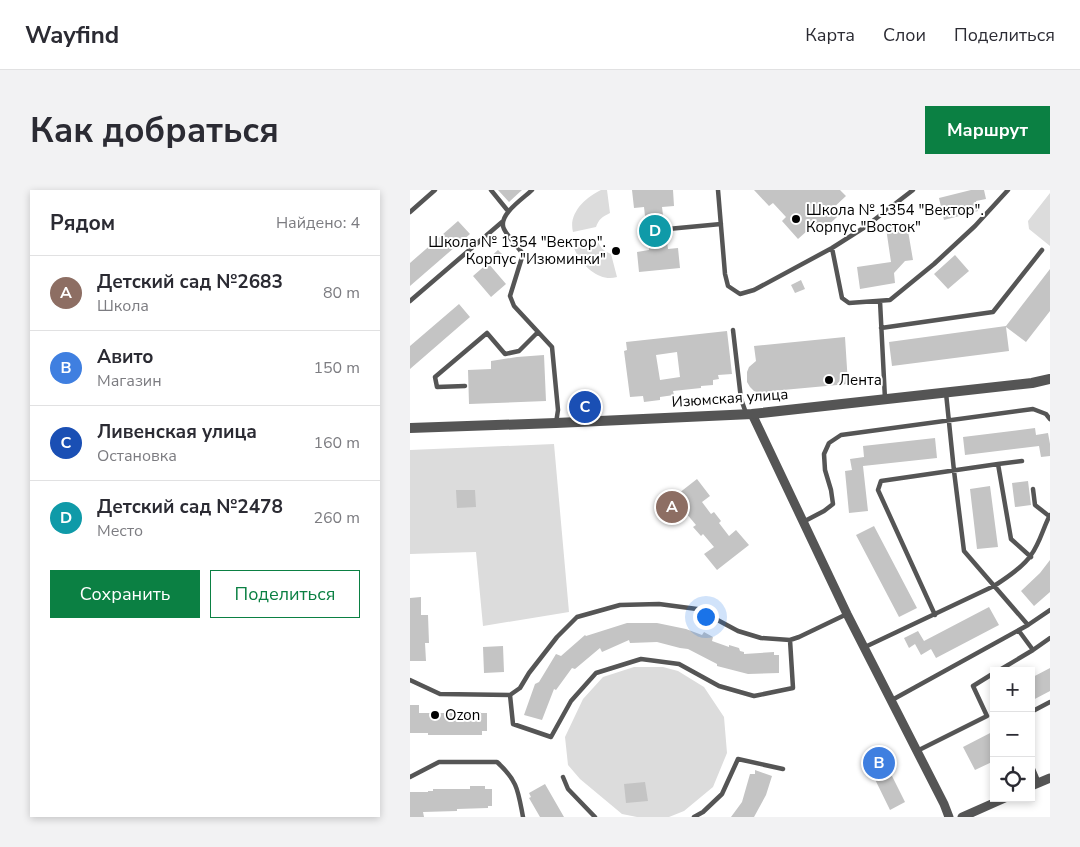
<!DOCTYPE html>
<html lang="ru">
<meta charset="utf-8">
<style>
:root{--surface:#fff;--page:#f2f2f3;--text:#2b2b33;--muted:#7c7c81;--line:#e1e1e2;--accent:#0b8043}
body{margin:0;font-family:"Nunito Sans",sans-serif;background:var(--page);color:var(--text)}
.controls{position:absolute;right:15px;bottom:15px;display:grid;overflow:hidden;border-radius:0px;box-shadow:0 2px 8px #0003}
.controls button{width:45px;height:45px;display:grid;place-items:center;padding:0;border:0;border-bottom:1px solid var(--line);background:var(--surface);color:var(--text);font:25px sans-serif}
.you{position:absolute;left:295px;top:426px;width:18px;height:18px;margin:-12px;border:4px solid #fff;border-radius:50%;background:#1a73e8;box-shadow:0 0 0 8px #1a73e833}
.badge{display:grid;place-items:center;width:32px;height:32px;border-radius:50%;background:var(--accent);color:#fff;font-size:16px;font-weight:700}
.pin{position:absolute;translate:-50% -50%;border:2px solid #fff;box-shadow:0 1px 5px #0006}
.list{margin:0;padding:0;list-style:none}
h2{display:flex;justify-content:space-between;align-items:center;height:65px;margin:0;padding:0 20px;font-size:21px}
h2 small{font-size:16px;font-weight:400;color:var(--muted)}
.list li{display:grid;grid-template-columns:32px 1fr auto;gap:15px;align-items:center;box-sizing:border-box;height:75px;padding:0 20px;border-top:1px solid var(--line)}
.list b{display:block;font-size:19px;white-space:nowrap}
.list p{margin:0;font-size:16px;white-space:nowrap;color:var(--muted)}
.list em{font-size:16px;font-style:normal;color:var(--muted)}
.actions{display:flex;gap:10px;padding:15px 20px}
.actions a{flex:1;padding:11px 0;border:1px solid var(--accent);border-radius:0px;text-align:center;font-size:18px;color:var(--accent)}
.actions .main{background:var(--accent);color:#fff}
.icon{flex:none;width:28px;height:28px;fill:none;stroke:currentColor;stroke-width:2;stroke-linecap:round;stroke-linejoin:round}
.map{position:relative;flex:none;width:640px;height:627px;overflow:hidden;border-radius:0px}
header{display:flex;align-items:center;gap:30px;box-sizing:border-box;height:70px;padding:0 25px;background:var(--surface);border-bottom:1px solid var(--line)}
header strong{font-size:24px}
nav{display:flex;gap:28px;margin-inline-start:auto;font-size:18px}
.intro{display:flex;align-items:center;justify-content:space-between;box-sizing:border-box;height:120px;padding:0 30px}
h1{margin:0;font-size:35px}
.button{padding:12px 22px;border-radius:0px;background:var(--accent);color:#fff;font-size:18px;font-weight:700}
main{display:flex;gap:30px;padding:0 30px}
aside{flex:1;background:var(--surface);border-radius:0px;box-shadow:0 2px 8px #0003}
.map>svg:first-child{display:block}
.green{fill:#dcdcdc}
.building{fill:#c4c4c4;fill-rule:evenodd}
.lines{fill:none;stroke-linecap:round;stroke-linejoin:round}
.service{stroke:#555;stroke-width:4.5}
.minor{stroke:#555;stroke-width:9}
.tertiary{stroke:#555;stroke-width:10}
.poi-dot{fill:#000;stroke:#fff;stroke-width:2}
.labels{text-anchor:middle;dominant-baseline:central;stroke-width:4;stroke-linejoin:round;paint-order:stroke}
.poi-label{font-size:15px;fill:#000;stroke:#fff;text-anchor:start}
.street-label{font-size:15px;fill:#000;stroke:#fff}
</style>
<header>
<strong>Wayfind</strong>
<nav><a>Карта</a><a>Слои</a><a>Поделиться</a></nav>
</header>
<div class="intro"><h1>Как добраться</h1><a class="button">Маршрут</a></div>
<main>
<aside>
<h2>Рядом<small>Найдено: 4</small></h2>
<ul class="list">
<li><span class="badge" style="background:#8d6e63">A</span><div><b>Детский сад №2683</b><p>Школа</p></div><em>80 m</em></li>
<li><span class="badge" style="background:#3f7fe0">B</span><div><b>Авито</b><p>Магазин</p></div><em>150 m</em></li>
<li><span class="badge" style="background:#1a4fb4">C</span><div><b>Ливенская улица</b><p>Остановка</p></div><em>160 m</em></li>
<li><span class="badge" style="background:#0f9aa8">D</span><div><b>Детский сад №2478</b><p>Место</p></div><em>260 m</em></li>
</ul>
<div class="actions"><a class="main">Сохранить</a><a>Поделиться</a></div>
</aside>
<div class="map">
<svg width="640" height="627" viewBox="0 0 640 627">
<rect width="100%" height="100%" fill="#fff"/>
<!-- green -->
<path class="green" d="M191,0H197L200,23C192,27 189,29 186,37L163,42C158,23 176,7 191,0Z
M640,3V56L619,39L618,31Z
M187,50C191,58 193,61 201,64L207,87C188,93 168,72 163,55Z
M144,254L159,422L73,436L66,362L0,364V260Z
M224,477H253L268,481L294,497L314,527L317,563L303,597L274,621L259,627H227L212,624L170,589L158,575L155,547L173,509L193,487Z"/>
<!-- building -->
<path class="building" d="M88,0H112L99,12Z
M222,0H263L264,16L252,17L254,33H258V35L255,37L254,40L256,42L259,43V44H256L258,59L268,58L270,78L229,82L227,62L239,60L238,45L233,46L232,35H236L234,17L224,18Z
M344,0H430L436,6L421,20L427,27L413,40L406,33L388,49L372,31L376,27L363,13L359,16Z
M561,0H574L576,9L566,11L568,21L534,30L529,8Z
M48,31L60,44L0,96V73Z
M497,35L503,70L495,71L484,83L485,93L450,99L447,77L481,72L476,38Z
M88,60L94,66L84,75L78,69Z
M545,65L559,81L538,99L524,84Z
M78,73L96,94L81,107L63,86Z
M640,79V121L616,152L596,137L599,161L482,176L479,152L596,136Z
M391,90L395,99L385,103L381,95Z
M49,114L60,127L0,179V156Z
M317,141L322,184L308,185L309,189L303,190V195L291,196V198L263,201L264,205L250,207V210L234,212L233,206L220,207L214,161L217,160L216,152ZM267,162L270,187L250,190L246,165Z
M435,147L438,194L362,201L355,204L349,203L344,201L340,197L337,192V182L339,177L346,171L344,156Z
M134,165L136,211L59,214L58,180L81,179V171L107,167Z
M625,238L626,245L638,243L640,254V266L631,267L629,256L555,265L553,247Z
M525,248L527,268L453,276L458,321L439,323L435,281L442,280L440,269L454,267L453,256Z
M287,289L300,306L292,312L301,324L304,322L311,331L309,333L319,346L326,340L339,355L307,380L294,364L304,357L293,344L291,346L283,337L286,335L276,323L268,330L255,314Z
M618,291L621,315L605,317L602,293Z
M580,296L588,357L567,359L560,299Z
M46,300H65L66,317L47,318Z
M464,336L507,418L489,427L446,345Z
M640,370V402L624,416L611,401L630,383Z
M11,407V425H18L19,453H15L16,471H0V408Z
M579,417L589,435L526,468L521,459L511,465L505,454L499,458L494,448L508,441L514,451Z
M217,433H247L276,439L292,445L294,442L303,447L302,451L319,457V455L329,458L330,461L334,462V464L364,462V465H369V483L338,484L307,476V474L278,459L270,458L247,452L220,453L219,450L192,462L190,458L165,479L162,478L146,500L144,499L132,530L114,525L125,494L129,492L146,464L151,466L175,445L176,446Z
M93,456L94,482L74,483L73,457Z
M640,478V501L621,511V488Z
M0,515H9V523H50V522H71V523H77V541H72V545H18V543H0Z
M584,541V571L565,580L553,557Z
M472,566L495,612L480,620L457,573Z
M345,580L362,586L356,605L344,627H321L332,612L340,584H345Z
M235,592L238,611L216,613L214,594Z
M135,594L154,627H130L119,608L121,607L119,603Z
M60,596H75V599H82V616H78V618L47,619V621L13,622L14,627H0V602H18V601H23V599H60Z"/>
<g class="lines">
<!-- service -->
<path class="service" d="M81,0L98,21
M122,0C114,8 87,25 94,39C98,47 107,56 113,64L100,106L104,116L142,157L148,220L146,233
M308,0L315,84L318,96L330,104L344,100L422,58L455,37L503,0
M0,22L25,0
M258,39L311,34
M422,58L432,108L439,113L480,110L524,74L565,36L598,0
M0,111L92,32
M470,111L475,209
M471,138L583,122L632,60
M323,140L331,209L336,223
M55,196L27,197L25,187L77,143L95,164L109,161L128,142
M536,203L544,281L554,361L618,435L640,420
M588,274L612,271
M623,299L625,315L639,326
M393,332L414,321L423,314L421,300L415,280L414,264L419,253L431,245L623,219L636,224L640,229
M525,425L468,300L471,291L588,274L601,349L621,367
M609,441L623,460
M455,457L584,396C595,389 614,376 621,365C630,353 633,338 640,325
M588,481L623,460L640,448
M0,490L30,504L100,505L110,498L119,483L147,447L167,427L210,415L249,414L287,419L328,441L351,448L380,450L389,447L437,424
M100,505L103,534L141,547L161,511L186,483L231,469L269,474L309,496L344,506L383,498L380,450
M482,510L618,435
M621,522L640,512
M507,561L577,526L563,496L584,483
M621,574L629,593
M0,587L29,572H87C108,591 108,601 113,627
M153,587L158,599L185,627
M284,627L293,622L312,604L328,569L373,579"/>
<!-- minor -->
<path class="minor" d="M342,224L437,424L534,614L539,627
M621,596L640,588
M552,627L595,608"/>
<!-- tertiary -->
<path class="tertiary" d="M0,238L146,233L342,224L622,193L640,189"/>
</g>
<!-- markers -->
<g class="poi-dot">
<circle cx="386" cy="29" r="5"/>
<circle cx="206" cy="61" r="5"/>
<circle cx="419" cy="190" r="5"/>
<circle cx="25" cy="525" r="5"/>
</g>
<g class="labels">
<!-- poi labels -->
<g class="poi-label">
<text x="396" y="20">Школа № 1354 "Вектор".<tspan x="396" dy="17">Корпус "Восток"</tspan></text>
<text x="196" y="52" text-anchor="end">Школа № 1354 "Вектор".<tspan x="196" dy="17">Корпус "Изюминки"</tspan></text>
<text x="429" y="190">Лента</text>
<text x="35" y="525">Ozon</text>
</g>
<!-- street labels -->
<g class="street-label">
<text transform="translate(320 208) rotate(-4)">Изюмская улица</text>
</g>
</g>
</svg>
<div class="controls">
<button>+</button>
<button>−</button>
<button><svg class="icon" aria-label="locate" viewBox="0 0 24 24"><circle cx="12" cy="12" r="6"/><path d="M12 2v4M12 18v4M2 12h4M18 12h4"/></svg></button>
</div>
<div class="you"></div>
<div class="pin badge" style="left:262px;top:317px;background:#8d6e63">A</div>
<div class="pin badge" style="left:469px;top:573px;background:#3f7fe0">B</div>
<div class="pin badge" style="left:175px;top:217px;background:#1a4fb4">C</div>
<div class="pin badge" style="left:245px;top:41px;background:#0f9aa8">D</div>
</div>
</main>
